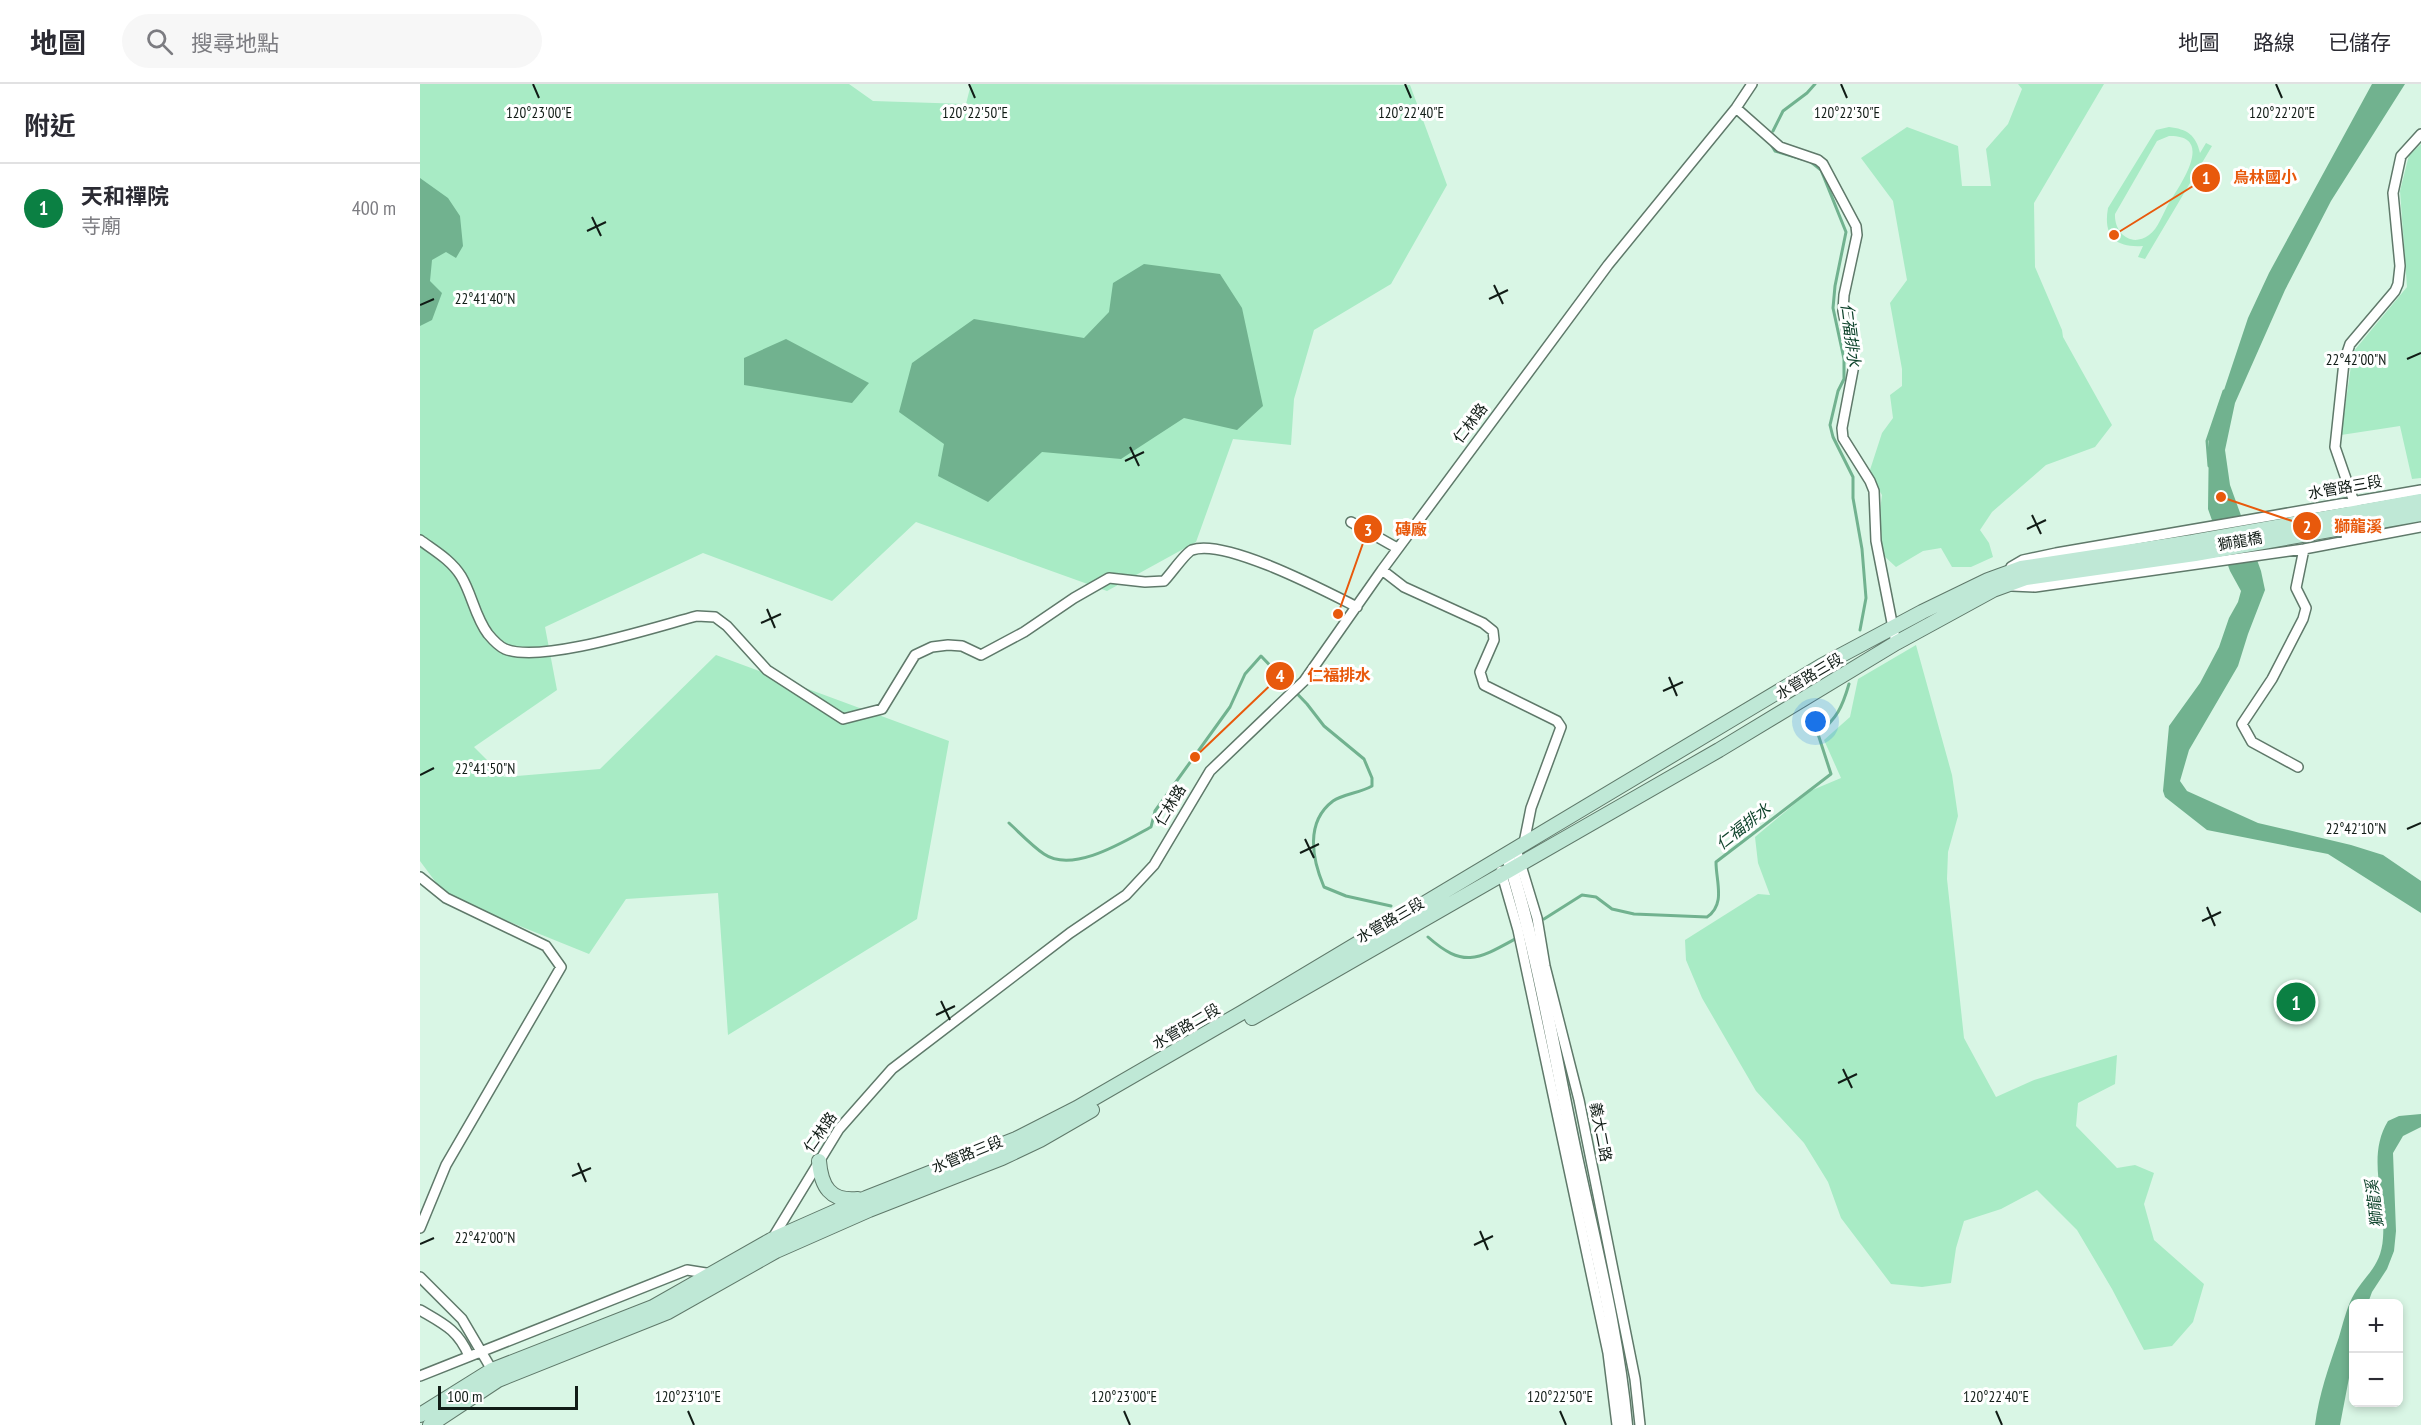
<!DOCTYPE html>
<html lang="zh-TW">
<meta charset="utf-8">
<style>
:root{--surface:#fff;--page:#f7f7f7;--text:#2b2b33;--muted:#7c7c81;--line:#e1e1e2;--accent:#0b8043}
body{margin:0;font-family:"PT Sans Narrow","Noto Sans TC",sans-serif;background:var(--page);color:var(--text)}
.controls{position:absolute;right:18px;bottom:18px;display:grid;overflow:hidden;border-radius:9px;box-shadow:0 3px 9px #0003}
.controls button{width:54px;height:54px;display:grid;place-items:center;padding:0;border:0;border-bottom:2px solid var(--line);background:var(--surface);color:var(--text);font:30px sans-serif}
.scale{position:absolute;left:18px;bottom:15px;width:140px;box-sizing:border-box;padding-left:6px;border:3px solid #111c16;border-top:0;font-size:16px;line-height:21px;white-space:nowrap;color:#111c16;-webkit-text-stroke:4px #fff;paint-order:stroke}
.you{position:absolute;left:1396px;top:638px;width:21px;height:21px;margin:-15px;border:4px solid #fff;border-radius:50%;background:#1a73e8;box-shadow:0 0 0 9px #1a73e833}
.badge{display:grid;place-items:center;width:39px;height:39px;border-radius:50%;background:var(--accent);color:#fff;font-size:20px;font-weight:700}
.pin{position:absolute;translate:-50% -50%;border:3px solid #fff;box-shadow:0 2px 6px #0006}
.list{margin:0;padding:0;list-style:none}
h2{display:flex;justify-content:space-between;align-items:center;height:78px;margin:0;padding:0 24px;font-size:26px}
h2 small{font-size:20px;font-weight:400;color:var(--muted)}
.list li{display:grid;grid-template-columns:39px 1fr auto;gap:18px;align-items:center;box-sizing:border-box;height:90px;padding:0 24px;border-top:2px solid var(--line)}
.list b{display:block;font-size:22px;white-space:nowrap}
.list p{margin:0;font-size:20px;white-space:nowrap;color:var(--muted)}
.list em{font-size:20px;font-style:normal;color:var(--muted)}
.icon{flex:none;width:33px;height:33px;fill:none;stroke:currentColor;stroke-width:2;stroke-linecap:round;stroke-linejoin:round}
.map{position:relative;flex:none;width:2001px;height:1341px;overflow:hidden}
header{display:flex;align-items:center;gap:36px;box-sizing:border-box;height:84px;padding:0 30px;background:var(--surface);border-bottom:2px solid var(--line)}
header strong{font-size:28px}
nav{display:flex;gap:33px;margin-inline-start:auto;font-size:21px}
.search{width:420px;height:54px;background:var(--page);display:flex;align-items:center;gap:15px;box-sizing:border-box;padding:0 21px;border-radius:33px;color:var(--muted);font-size:22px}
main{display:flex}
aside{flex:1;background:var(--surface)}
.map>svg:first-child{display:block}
.green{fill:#a8ebc5;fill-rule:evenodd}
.water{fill:#71b28f}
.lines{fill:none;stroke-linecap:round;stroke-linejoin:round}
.stream{stroke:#71b28f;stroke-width:3}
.minor-casing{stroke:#5f796a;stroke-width:12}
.tertiary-casing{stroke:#5f796a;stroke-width:15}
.secondary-casing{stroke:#5f796a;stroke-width:16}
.minor{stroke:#fff;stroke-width:9}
.tertiary{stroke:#fff;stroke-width:12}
.secondary{stroke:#bfe8d6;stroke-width:14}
.ticks{fill:none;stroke:#111c16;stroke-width:2}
.labels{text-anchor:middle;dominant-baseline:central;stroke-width:6;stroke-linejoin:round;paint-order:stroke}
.street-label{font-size:15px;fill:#111c16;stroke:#fff}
.water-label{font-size:16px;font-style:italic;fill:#0f442c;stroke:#fff}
.ticks-label{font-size:15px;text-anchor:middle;fill:#111c16;stroke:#fff;stroke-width:6;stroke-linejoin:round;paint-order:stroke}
.leader{fill:none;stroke:#e8590c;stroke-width:2}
.callout-dot{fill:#e8590c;stroke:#fff;stroke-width:2}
.mark-label{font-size:18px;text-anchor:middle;font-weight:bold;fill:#fff}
.callout-label{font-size:16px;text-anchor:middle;font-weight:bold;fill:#e8590c;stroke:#fff;stroke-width:6;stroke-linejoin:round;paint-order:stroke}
</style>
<header>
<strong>地圖</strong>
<div class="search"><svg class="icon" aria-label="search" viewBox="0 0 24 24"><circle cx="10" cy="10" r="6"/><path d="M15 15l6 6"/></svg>搜尋地點</div>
<nav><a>地圖</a><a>路線</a><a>已儲存</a></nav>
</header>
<main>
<aside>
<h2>附近<small></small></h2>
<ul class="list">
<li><span class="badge">1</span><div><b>天和禪院</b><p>寺廟</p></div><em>400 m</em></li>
</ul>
</aside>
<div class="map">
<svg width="2001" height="1341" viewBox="0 0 2001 1341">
<rect width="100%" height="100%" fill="#d9f6e5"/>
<!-- green -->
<path class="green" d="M0,0H429L453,17L546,20L551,0L990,1L1027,101L971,200L894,246L874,315L871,361L813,355L776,458L687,507L496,438L412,517L283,469L125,543L137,606L54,663L84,693L180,685L296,571L529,657L497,835L308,951L298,809L206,815L169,870L26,812L0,777Z
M1598,0H1684L1614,119L1615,183L1642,246L1643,253L1692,341L1675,363L1626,381L1572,428L1560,446L1569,459L1573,473L1551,483H1532L1521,464L1503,467L1476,483L1463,471L1458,442L1462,411L1449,389L1462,349L1473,334L1470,311L1482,302V285L1470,219L1487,196L1473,117L1441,74L1487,43L1538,62L1542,102H1571L1566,65L1588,40L1602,5Z
M1749,43C1767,45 1776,51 1780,69L1786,59L1792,62L1725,175L1718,173L1723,162C1695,164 1683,152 1688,124L1736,46ZM1749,52C1796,51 1760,101 1749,119C1743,129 1738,145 1729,151C1711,164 1694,149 1695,130L1737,57Z
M2001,60V394L1992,395L1980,342L1921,351L1933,268L1987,203L1980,107L1989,71Z
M1496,561L1532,691L1538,732L1528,768L1527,795L1544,954L1576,1013L1614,996L1697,971L1695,1000L1658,1019L1656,1042L1697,1084L1715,1081L1734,1089L1724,1120L1734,1156L1784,1200L1773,1238L1752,1262L1724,1266L1692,1205L1657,1146L1617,1106L1581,1125L1544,1137L1536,1164L1531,1199L1502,1203L1471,1200L1421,1134L1408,1098L1384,1059L1336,1007L1282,914L1266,876L1265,856L1338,810L1350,811L1338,779L1335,753L1390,707L1421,694L1404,656L1430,633L1438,595Z"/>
<!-- water -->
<path class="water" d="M1952,0H1985L1911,117L1865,206L1815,319L1805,366L1810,401L1841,487L1845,506L1828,550L1818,582L1769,666L1760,697L1767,707L1838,739L1931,761L1963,771L2001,797V829L1908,770L1787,746L1745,713L1743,707L1749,642L1780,599L1799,563L1809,534L1818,518L1821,507L1810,487L1788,425L1789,351L1828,234L1849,189Z
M0,94L28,114L40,132L43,162L36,174L26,168L12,176L10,197L22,209L12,236L0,242Z
M724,180L800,190L822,224L843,322L817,346L764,334L701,375L622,368L568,418L518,392L524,360L479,328L492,279L554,235L664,254L689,228L693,199Z
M366,255L449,299L432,319L324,301V274Z
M2001,1030V1043L1983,1052L1973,1069L1976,1147L1974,1167L1967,1185L1952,1208L1948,1219L1934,1220L1933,1273L1920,1341H1895C1899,1310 1909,1282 1919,1253C1923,1240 1926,1226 1932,1214C1944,1191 1961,1184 1963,1154C1966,1114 1946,1073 1968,1037L1979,1032Z"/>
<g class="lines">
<!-- stream -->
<path class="stream" d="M1353,47L1363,27L1387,9L1395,0
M1352,62L1355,67L1382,75
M1391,78L1401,86L1426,148L1415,202L1413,224L1424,275V295L1418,307L1410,341L1413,353L1433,393V414L1442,465L1446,514L1440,546
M1789,382L1787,357L1804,307
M589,739C600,749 611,761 624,770C653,790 705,757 731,743L735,727L810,623L825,590L841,572L887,620L904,642L944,675L952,694V702C940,709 923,710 913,717C885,738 892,775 904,803L926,812L971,822
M1124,835L1162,811L1176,813L1192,825L1214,830L1287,833C1306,820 1296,798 1296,778L1411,690L1398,650C1417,634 1422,624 1429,600
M1008,853C1043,884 1057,876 1095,855"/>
<!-- minor casing -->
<g class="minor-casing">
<path id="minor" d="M1316,24L1360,63L1398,76L1403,80L1436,142L1437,151L1424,211L1423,227L1434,281L1422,344L1423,354L1450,397L1454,407L1456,457L1476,559
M1933,422L1934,418L1915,363L1924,278L1930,260L1975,207L1978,200L1980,182L1973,109L1981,72L2001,50
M931,438L977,464
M0,456C15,467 31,476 41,492C52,510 55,533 68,550C73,556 78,562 85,565C122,580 235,543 277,532L295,533L307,542L347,586L423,635L462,625L495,571L512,563L528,561L542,562L561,571L604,548L654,514L689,494L725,498L744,497C751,490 765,469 772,466C805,454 905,507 937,523
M1926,456L1928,438
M1591,483L1603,476L1636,469L2001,406
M962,486L984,503L1063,539L1073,547L1074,556L1060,588L1064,601L1137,637L1141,643L1111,724L1104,759
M1592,502L1615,503L1884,465L2001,443
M1878,683L1832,658L1822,640L1852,595L1883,535L1886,524L1876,504L1884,465
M1096,765L1117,834L1125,882L1159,1016L1215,1295L1220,1341
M1081,787L1098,846L1188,1269L1197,1341
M0,793L26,814L126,862L141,883L26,1081L0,1144
M352,1155L419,1045L472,985L650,849L706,811L734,781L790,687L884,597L962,486L1188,181L1316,24L1332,0
M0,1193L42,1235L72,1286
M0,1226C24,1240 38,1246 49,1272
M0,1292L267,1186L292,1190"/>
</g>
<!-- tertiary casing -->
<g class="tertiary-casing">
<path id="tertiary" d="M1087,770C1118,867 1134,969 1155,1068C1174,1158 1198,1249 1206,1341"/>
</g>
<!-- secondary casing -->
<g class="secondary-casing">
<path id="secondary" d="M832,934L1299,666L1476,559L1573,506L1606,494L1775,470L2001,430
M399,1077C401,1102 410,1118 438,1115
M0,1331L72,1286L233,1223L351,1156L446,1114L596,1055L657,1024L823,928L1401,582L1502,528L1568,496L1601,484L1772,458L2001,417
M10,1341L78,1296L248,1228L356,1167L449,1126L582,1074L620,1056L672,1026"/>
</g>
<!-- minor -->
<use href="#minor" class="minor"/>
<!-- tertiary -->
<use href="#tertiary" class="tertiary"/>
<!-- secondary -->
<use href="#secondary" class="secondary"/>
</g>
<!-- ticks -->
<path class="ticks" d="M113,0L119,14M549,0L555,14M985,0L991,14M1421,0L1427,14M1856,0L1862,14M172,133L181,152M167,147L186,138M1074,201L1083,220M1069,215L1088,206M0,221L14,215M1987,275L2001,269M710,363L719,382M705,377L724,368M1612,431L1621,450M1607,445L1626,436M347,525L355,544M341,539L361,530M1249,593L1257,612M1243,607L1263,598M0,691L14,684M1987,745L2001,739M885,755L894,774M880,769L899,760M1787,823L1795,842M1782,837L1801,828M521,917L530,936M516,931L535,922M1423,985L1432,1004M1418,999L1437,990M158,1079L166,1098M152,1092L171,1084M1060,1147L1068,1166M0,1160L14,1154M1054,1161L1073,1152M268,1327L274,1341M704,1327L710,1341M1140,1327L1146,1341M1576,1327L1582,1341"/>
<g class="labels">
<!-- street labels -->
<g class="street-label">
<text transform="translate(1050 339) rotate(-53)">仁林路</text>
<text transform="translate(1925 403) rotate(-10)">水管路三段</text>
<text transform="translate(1820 457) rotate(-10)">獅龍橋</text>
<text transform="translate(1389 592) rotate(-31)">水管路三段</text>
<text transform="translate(750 721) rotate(-59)">仁林路</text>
<text transform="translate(970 836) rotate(-30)">水管路三段</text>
<text transform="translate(766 942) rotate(-30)">水管路二段</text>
<text transform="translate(400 1048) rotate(-55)">仁林路</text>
<text transform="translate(1181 1048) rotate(79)">義大二路</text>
<text transform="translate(547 1070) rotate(-22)">水管路三段</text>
</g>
<!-- water labels -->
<g class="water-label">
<text transform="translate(1431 251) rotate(83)">仁福排水</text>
<text transform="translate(1323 742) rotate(-38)">仁福排水</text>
<text transform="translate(1954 1120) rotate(-97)">獅龍溪</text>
</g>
</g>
<g class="ticks-label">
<text x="119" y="34">120°23'00"E</text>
<text x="555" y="34">120°22'50"E</text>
<text x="991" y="34">120°22'40"E</text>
<text x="1427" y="34">120°22'30"E</text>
<text x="1862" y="34">120°22'20"E</text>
<text x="65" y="220">22°41'40"N</text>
<text x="1936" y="281">22°42'00"N</text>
<text x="65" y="690">22°41'50"N</text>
<text x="1936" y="750">22°42'10"N</text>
<text x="65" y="1159">22°42'00"N</text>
<text x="268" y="1318">120°23'10"E</text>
<text x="704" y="1318">120°23'00"E</text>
<text x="1140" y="1318">120°22'50"E</text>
<text x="1576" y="1318">120°22'40"E</text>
</g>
<!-- callouts -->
<path class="leader" d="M1694 151L1786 94M1801 413L1887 442M918 530L948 445M775 673L860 592"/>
<g class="callout-dot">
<circle cx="1694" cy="151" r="6"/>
<circle cx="1801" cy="413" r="6"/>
<circle cx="918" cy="530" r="6"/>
<circle cx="775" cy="673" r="6"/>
<circle cx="1786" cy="94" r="15"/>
<circle cx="1887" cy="442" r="15"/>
<circle cx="948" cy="445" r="15"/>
<circle cx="860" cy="592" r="15"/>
</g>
<g class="mark-label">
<text x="1786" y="100">1</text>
<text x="1887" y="449">2</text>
<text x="948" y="452">3</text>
<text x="860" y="598">4</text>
</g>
<g class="callout-label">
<text x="1845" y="99">烏林國小</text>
<text x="1938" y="448">獅龍溪</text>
<text x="991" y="451">磚廠</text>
<text x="919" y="597">仁福排水</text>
</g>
</svg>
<div class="controls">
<button>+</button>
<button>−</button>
</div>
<div class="scale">100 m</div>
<div class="you"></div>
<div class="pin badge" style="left:1876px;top:918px">1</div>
</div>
</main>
